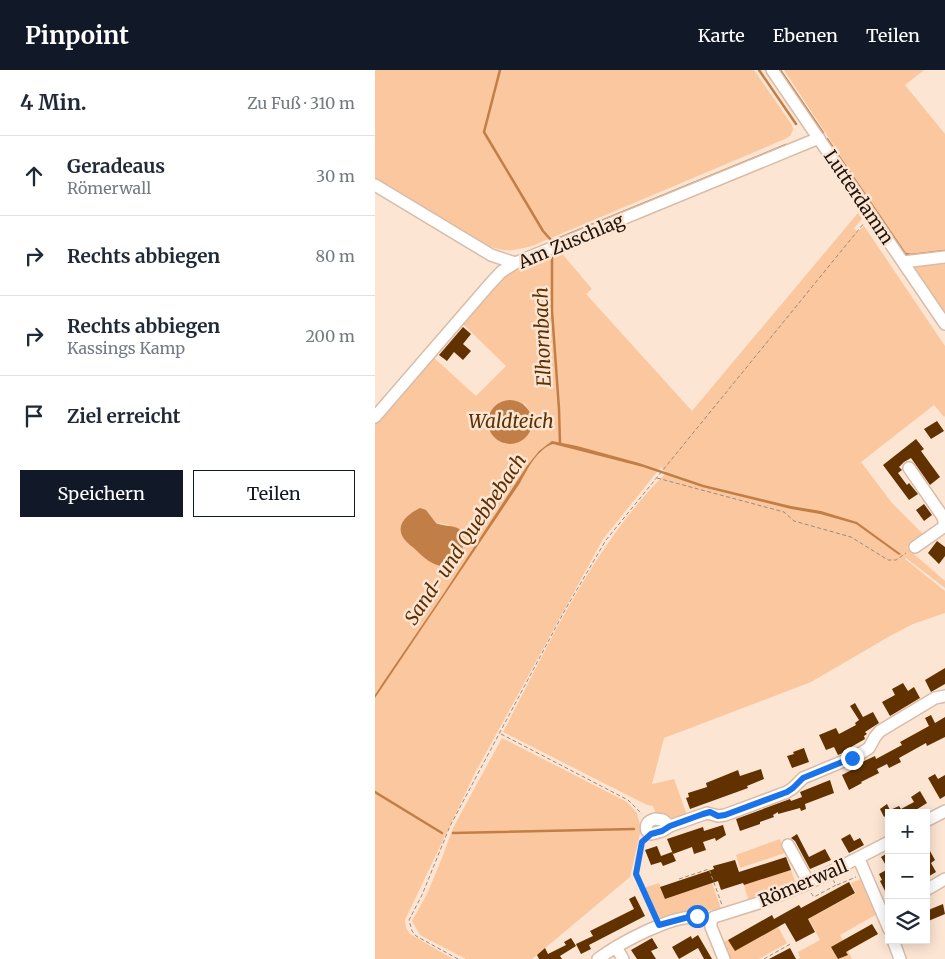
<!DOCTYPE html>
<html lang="de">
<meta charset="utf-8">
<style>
:root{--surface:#fff;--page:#f2f2f3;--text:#1f2937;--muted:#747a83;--line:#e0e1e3;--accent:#111827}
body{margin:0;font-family:Merriweather,serif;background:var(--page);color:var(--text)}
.controls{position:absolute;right:15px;bottom:15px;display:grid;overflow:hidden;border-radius:0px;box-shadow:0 2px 12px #0003}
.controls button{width:45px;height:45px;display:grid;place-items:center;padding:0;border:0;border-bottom:1px solid var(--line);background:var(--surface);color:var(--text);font:25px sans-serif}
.stop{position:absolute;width:15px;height:15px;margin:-11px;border:4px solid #1a73e8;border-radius:50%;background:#fff}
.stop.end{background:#1a73e8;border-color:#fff;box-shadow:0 1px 5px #0008}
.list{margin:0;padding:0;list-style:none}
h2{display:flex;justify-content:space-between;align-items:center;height:65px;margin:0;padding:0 20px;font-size:21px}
h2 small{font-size:16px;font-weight:400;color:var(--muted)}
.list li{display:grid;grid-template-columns:32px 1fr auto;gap:15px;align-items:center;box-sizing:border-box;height:80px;padding:0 20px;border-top:1px solid var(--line)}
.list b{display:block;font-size:19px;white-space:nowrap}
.list p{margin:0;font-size:16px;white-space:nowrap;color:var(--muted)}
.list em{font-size:16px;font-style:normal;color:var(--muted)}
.actions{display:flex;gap:10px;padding:15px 20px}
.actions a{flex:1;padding:11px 0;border:1px solid var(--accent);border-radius:0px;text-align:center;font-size:18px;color:var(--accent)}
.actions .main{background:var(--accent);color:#fff}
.icon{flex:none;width:28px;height:28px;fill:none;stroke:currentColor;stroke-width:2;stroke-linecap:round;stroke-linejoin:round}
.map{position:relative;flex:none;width:570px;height:889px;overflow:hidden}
header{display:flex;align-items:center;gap:30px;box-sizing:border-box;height:70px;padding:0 25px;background:var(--accent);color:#fff}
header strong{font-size:24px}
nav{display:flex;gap:28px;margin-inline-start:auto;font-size:18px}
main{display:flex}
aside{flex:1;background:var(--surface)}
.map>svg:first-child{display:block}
.green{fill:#fac79f;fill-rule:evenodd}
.water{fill:#c17f47}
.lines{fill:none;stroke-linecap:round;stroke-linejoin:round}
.stream{stroke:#c17f47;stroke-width:2.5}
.building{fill:#613200}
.minor-casing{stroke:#d9bca7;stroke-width:14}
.path{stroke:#9c8a7c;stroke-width:1;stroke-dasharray:4 2.5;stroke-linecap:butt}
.minor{stroke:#fff;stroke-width:11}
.route{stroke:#1a73e8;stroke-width:6}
.labels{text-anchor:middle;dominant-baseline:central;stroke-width:5;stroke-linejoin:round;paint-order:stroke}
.street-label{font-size:18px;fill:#1e140c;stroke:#fde5d3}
.water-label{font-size:19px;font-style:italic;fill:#5c3001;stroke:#fde5d3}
</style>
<header>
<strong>Pinpoint</strong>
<nav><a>Karte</a><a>Ebenen</a><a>Teilen</a></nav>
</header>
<main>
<aside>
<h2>4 Min.<small>Zu Fuß · 310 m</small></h2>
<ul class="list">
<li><svg class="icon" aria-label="ahead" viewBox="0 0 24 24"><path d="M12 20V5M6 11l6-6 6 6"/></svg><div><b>Geradeaus</b><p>Römerwall</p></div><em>30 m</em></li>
<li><svg class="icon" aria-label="right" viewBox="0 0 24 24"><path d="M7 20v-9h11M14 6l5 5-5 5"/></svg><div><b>Rechts abbiegen</b></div><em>80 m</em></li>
<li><svg class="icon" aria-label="right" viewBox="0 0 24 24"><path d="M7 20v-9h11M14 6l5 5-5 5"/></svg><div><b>Rechts abbiegen</b><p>Kassings Kamp</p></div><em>200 m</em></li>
<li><svg class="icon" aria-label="arrive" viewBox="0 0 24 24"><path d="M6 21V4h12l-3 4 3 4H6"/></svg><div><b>Ziel erreicht</b></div></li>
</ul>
<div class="actions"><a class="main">Speichern</a><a>Teilen</a></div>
</aside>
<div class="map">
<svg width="570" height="889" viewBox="0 0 570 889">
<rect width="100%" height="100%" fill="#fde5d3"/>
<!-- green -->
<path class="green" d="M0,0H379L417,55L418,60L415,66L410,69L157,176C135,181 131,183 109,174L0,109Z
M409,0H549L530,15L570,64V244Z
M483,143L487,149L479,158L482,162L489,156L570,276V346L569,347L559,335L486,392L517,433L550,466L532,478L570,511V518L531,488L530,489L570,521V543L538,554L515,566L436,612L289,668L277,714L299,709L313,748L298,754L281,744L278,736L272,735L128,662C175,573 218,475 291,403L286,397L228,469L100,703L30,850L31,858L35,864L78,889H0V350L57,286L101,326L131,296L87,253L132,201L184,180L217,219L211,224L317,341ZM149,333C165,351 153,375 129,374ZM51,440L61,453L75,455L52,490L35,474Z
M127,668L252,732L262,743L266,759L255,807L157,889H91L45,865L37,851L52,824L67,788L78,758Z
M405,769L410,783L365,798L361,785Z
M416,800L421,814L374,832L369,815Z
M486,809L502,844L465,865L477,889H423L425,888L423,882L445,870L434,849L481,823L476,813Z
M284,813L290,829L337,813L346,839L334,840L332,844L284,850L269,818Z
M403,857L412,873L384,889H356L347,873L353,870L360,881Z"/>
<!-- water -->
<path class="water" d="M113 352a22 22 0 1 1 44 0a22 22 0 1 1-44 0Z
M177,371L202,376L264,393L329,415L416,436L446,441L482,452L526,484L524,485L481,454L445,444L416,439L327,417L268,397L178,374C162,379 152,400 145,413L0,628V625L7,614L67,526L152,396L164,381Z
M45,438L51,440L61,453C74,459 92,451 88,476C86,485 79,495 68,496C58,496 48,487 41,480C38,477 33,474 30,470C18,455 33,444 45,438Z"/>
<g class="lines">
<!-- stream -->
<path class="stream" d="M125,0L109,62L168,161L176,170H180L411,75
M384,0L421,54
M405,0L448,63
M452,69L530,184L536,185L570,181
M177,188V241L184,339L185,374
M0,722L67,763
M78,763L259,759"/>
</g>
<!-- building -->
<path class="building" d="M88,257L96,264L88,274L96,281L88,290L79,282L72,291L64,285Z
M562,351L569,361L556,369L549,359Z
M541,369L549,379L546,381L565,407L555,415L536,388L529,392L524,397L527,400L523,403L532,415L534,413L543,424L534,430L508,395Z
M549,434L557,445L549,451L541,440Z
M562,471L570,477V486L564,494L553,483Z
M570,598V614L556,622L550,610Z
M528,613L533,621L539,617L545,628L515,646L507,632L520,625L517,619Z
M480,633L488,647L498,642L504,653L490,662L492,664L489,666L490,669L469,681L470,682L463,685L459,677L451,680L444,665L461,658L464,664L481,655L480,653L484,650L475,636Z
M556,645L560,653L570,647V667L552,676L551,673L524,688L526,692L514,698L512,694L502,699L504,703L486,712L487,713L474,720L467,705L488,694L487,692L500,686L501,689L527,675L525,672L554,656L550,648Z
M429,678L434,692L417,698L412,686L419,684L418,682Z
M386,699L389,709L372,716L373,718L315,739L311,728L314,727L313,723L332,717L331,713L363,700L365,706Z
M560,704L563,709L570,705V726L565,729L553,708Z
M455,710L459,723L430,734L431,739L426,741L425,738L403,744V742L398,745L399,747L385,752V754L365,761L361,749L415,729L416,731L427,727L425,722Z
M545,721L552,733L536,743H514L509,747L505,739L512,734L515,740L524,736L526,739L539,732L536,727Z
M348,755L351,765L341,771L340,768L328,772L331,780L319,784L317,777L298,784L292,769L328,757L329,761Z
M422,764L434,787L450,779L456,790L435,799L420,771L416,768Z
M475,764L479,771L485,768L489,775L474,783L466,769Z
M551,774L560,790L556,793L561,802L551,808Z
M282,776L286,786L297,782L301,791L288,796L286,792L276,795L270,780Z
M514,782V829L505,811L507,810L504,804L513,799L506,787Z
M411,787L416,800L369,815L368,813L346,820L343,811L290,829L285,817L339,799L338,796L360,790L364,802Z
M474,812L480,823L433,849L440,862L421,872L410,853L360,881L353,870L397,845L399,849L424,835L426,838Z
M260,826L270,846L214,875L216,879L206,884L201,874L218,866L215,861L259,839L254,829Z
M568,834L570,844L551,852V841Z
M497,854L503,864L471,882L473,885L463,889L456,877Z
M323,865L337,889H329L323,878L304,889L297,877L316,866L317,869Z
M196,868L201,876L185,886L187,889H164L162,885L170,878L173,884L191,875L189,872Z
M277,868L283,878L276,881L281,889H262L256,880Z
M415,878L421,889H394Z"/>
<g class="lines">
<!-- minor casing -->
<g class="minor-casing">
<path id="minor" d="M397,0L570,254
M0,115L116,185L140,193
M528,192L570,187
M0,347L114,215L126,202L140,193L444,68
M534,398L568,447L570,456
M540,477L570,456
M280,749L288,750L295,756L287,761L276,764L272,761C270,754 273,751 280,749Z
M551,751L570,741
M295,756L332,743L343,746L350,745L412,722L418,718L428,708L483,685L494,678L500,667L505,661L560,628L570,626
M413,775L434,813
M484,789L514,859
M551,820L570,809
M518,870L525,889
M241,877L248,889
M223,889C243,874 296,845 321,847C326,847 331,850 336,851
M349,889L336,857V851L339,847L390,831L434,813L514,772"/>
</g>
<!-- path -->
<path class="path" d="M282,408L409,442L419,451L476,467L513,490H521L531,483
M126,664L253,730L267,744
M269,770L267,773L261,804L281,847
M304,809L334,799L347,835
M462,815L481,807
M436,823L439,827L461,815L458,810
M83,889L41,866L37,861L34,850L47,825L75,756L190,540L231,470L489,153
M389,889L417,873"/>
<!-- minor -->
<use href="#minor" class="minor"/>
</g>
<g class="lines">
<!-- route -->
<path class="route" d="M322,846L310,848L284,855L261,804L267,772L276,764L287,761L295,756L328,744L335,742L343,746L350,745L412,722L418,718L428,708L477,688"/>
</g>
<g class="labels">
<!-- street labels -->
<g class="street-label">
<text transform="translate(484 127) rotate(56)">Lutterdamm</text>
<text transform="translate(196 171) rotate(-23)">Am Zuschlag</text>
<text transform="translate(428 813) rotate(-23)">Römerwall</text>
</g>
<!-- water labels -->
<g class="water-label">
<text transform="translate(167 267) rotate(-92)">Elhornbach</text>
<text x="136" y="351">Waldteich</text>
<text transform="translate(90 469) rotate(-56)">Sand- und Quebbebach</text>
</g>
</g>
</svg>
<div class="controls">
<button>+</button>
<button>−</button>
<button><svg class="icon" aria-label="layers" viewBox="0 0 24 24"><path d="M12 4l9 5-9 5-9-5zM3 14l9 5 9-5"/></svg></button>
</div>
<div class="stop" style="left:322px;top:846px"></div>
<div class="stop end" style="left:477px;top:688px"></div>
</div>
</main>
